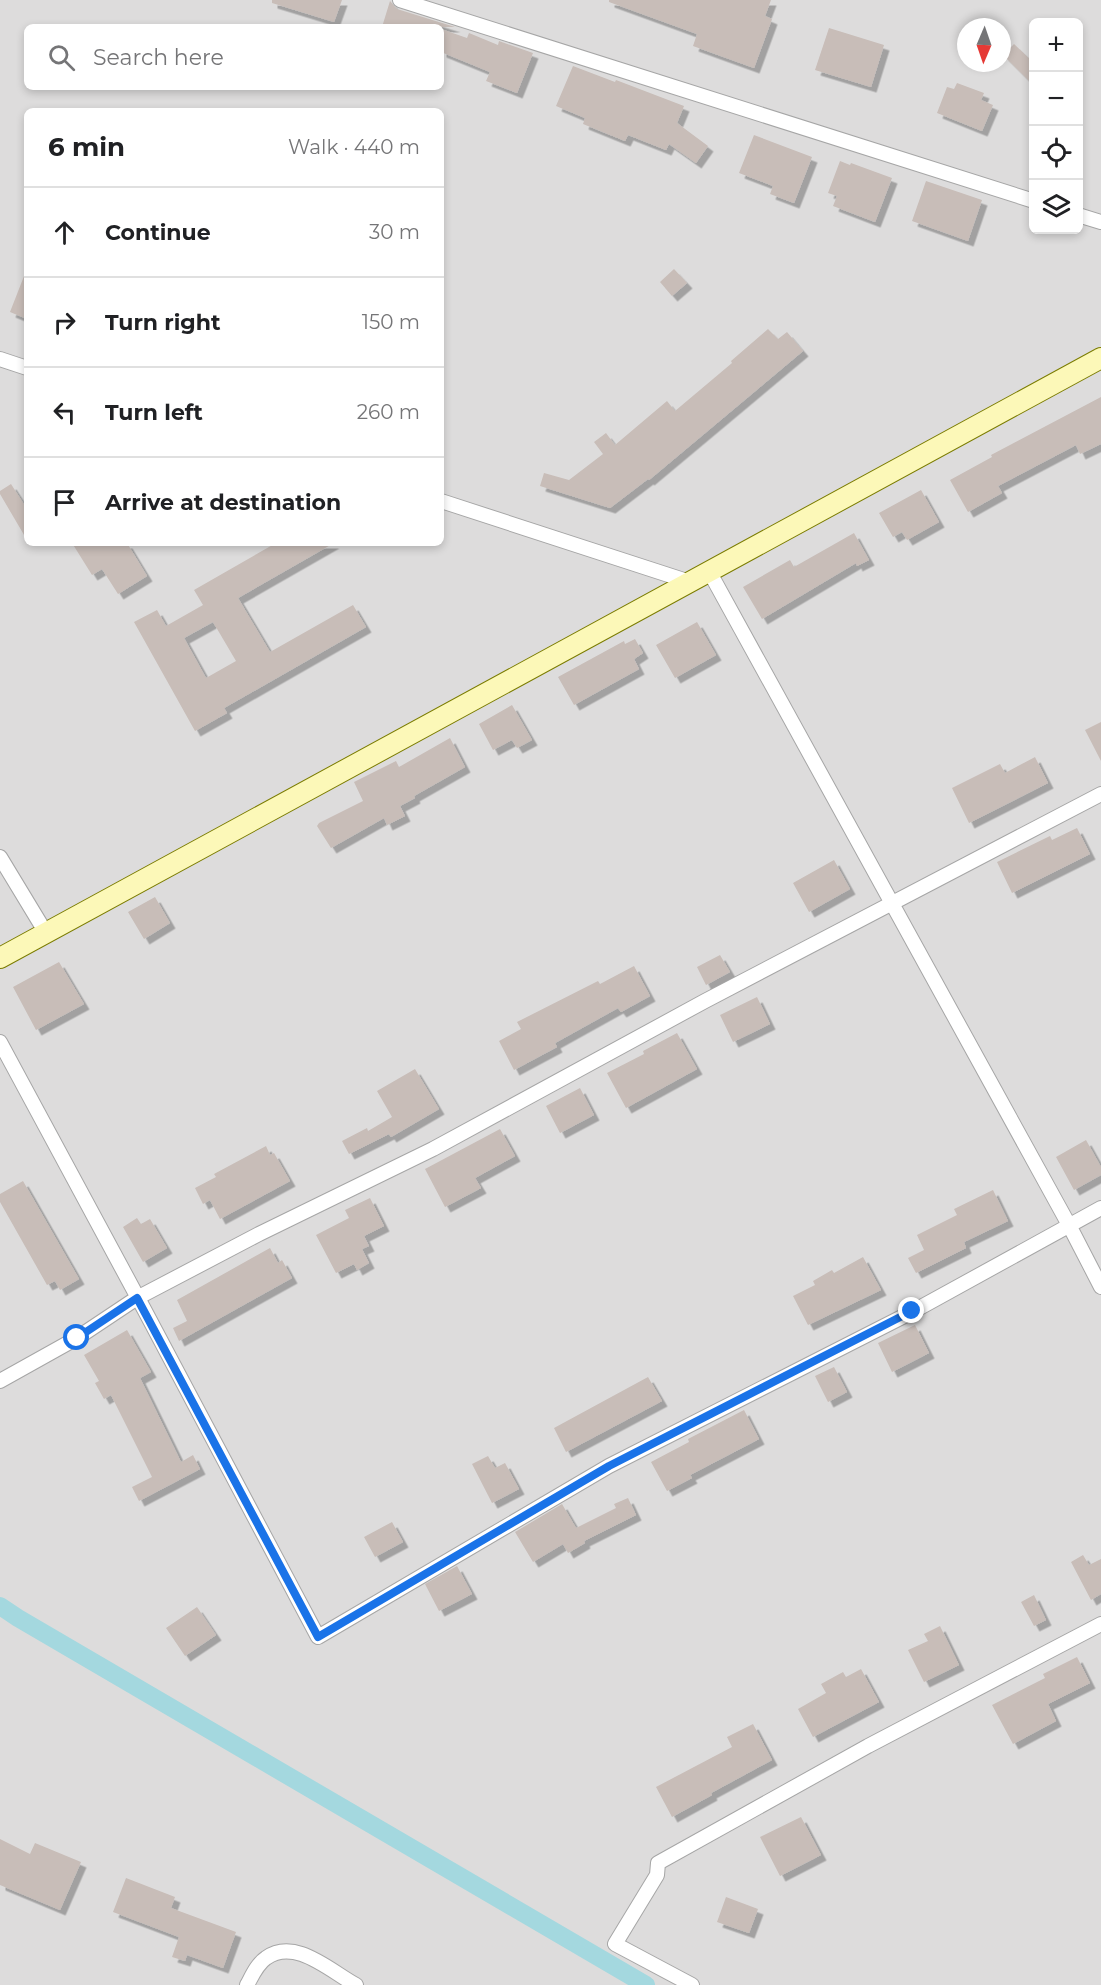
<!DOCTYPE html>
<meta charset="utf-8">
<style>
:root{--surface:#fff;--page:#f6f6f6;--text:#202124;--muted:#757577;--line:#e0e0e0}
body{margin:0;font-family:Montserrat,sans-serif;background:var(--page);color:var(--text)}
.controls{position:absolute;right:18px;top:18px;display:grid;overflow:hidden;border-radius:9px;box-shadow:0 3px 9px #0003}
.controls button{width:54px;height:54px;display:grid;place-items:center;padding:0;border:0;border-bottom:2px solid var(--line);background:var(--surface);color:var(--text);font:30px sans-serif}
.compass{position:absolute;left:957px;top:18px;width:54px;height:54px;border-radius:50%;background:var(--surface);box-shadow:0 3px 9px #0003;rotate:182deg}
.stop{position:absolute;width:18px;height:18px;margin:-14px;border:4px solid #1a73e8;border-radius:50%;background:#fff}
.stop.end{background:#1a73e8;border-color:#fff;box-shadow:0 2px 6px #0008}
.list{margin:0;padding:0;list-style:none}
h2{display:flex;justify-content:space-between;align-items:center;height:78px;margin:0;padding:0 24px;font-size:26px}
h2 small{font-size:20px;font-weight:400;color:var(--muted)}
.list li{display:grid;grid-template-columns:39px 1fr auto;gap:18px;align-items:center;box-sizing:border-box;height:90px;padding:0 24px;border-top:2px solid var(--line)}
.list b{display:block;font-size:22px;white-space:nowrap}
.list em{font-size:20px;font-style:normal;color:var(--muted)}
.icon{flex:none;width:33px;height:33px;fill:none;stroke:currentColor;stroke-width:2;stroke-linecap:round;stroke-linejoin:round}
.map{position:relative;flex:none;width:1101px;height:1985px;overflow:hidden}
.search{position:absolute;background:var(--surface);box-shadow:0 3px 9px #0003;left:24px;top:24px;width:420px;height:66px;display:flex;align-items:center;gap:15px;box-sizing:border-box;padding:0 21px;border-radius:9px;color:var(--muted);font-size:22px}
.panel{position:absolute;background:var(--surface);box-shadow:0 3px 9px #0003;left:24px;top:108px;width:420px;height:438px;border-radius:9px}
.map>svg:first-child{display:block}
.residential{fill:#dddcdc;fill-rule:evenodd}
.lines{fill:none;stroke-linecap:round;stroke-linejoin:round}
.canal{stroke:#a4d8df;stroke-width:18}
.building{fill:#c8bdb8;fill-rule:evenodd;filter:url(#shadow)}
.street-casing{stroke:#a6a6a6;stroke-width:16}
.secondary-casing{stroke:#7b7c01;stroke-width:22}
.street{stroke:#fff;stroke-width:14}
.secondary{stroke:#fcf8b8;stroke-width:20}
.route{stroke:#1a73e8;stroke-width:8}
</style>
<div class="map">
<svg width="1101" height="1985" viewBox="0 0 1101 1985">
<defs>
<filter id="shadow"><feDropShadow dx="5.5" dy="5.5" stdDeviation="0" flood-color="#0004"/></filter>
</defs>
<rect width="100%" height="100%" fill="#f0ebe5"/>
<!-- residential -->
<path class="residential" d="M0,0H1101V1985H0ZM1034,22H1078V230H1034ZM27,27H441V87H27ZM966,27H1002V63H966ZM27,111H441V543H27Z"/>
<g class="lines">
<!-- canal -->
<path class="canal" d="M0,1606L18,1618L646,1985"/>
</g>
<!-- building -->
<path class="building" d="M272,0H342L334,22L272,3Z
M609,0H771L765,16L772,19L754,68L693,46L697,34L609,2Z
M390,1L397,9L455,27H382Z
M829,28L884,45L871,87L815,70Z
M441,29L467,38L469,33L498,45L499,41L533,53L517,93L486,81L490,72L441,52Z
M1014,44L1034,63V86L1003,55Z
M573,66L615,82L616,80L684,106L677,123L708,146L696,163L669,144L666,150L628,135L625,141L583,124L585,118L556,106Z
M957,83L984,93L981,100L993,105L982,131L937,113L947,87L954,89Z
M754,135L812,157L794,203L770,194L773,186L739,173Z
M840,161L850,165L851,163L892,178L875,222L833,206L837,196L828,193Z
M926,181L982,200L968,241L912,221Z
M674,269L687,283L672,296L660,282Z
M26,271H27V319L10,312Z
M768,329L778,339L787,332L803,351L649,480L648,479L610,508L540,486L544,473L569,480L603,454L594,442L606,433L615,445L667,401L675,411L732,363L731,361Z
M1101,397V444L1080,454L1076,445L998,486L1002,493L968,512L950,480L992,457L991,455Z
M11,484L27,509V540L0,494V491Z
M921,490L939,522L907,540L902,532L893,537L879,513Z
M854,533L869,560L857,566L856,563L762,619L743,587L790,560L794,567Z
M72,543H127L147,576L118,594L102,569L92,575Z
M276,543H334L238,598L270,652L353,605L366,627L224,708L227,713L195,731L134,622L157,610L166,626L203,605L194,590ZM213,622L236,661L206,678L184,638Z
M697,622L716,655L675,678L656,645Z
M635,639L643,653L634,659L639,669L574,705L558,677L624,641L625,644Z
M512,705L532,740L517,748L512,740L493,750L479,724Z
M1101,722V761L1085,730Z
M450,738L465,767L414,796L415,798L400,806L405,816L387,825L384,818L331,848L317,826L319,823L363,801L354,782L396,761L399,767Z
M1035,757L1048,783L969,823L952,788L1000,764L1005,773Z
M1077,828L1090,854L1012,893L997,862L1050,836L1052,840Z
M834,860L850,889L809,912L793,883Z
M155,897L170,923L144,939L128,912Z
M720,955L730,972L706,985L697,967Z
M59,962L84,1004L36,1030L13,987Z
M634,966L650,996L621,1012L618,1008L555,1043L557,1047L514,1070L499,1041L521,1029L517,1022L598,981L600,984Z
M757,997L770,1024L733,1042L720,1015Z
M677,1033L697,1069L626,1108L607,1073L644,1054L643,1051Z
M415,1069L439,1109L391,1137L389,1134L349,1154L342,1141L367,1128L368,1131L392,1117L377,1091Z
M580,1088L594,1115L560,1133L546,1106Z
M500,1129L515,1156L475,1178L481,1188L445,1207L425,1169Z
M1086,1140L1101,1167V1175L1074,1190L1056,1157Z
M266,1146L270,1155L274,1153L290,1181L220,1219L210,1200L203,1204L195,1188L216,1177L214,1174Z
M23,1181L79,1279L60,1290L55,1281L47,1285L0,1202V1194Z
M993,1190L1008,1221L964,1242L966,1248L916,1273L908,1258L924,1250L917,1235L957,1215L954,1209Z
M370,1198L384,1226L364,1236L369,1246L362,1249L369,1263L357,1270L354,1264L336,1273L316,1235L349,1218L345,1210Z
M137,1218L141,1224L150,1219L167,1248L143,1262L123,1227Z
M270,1248L278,1263L282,1260L292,1278L179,1341L173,1328L187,1321L177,1300Z
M863,1257L881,1290L808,1325L793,1296L815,1285L813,1281L832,1270L834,1273Z
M915,1325L929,1353L892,1372L878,1343Z
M127,1330L151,1372L140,1378L181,1462L193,1455L200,1469L139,1501L132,1487L152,1477L111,1395L104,1399L95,1383L99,1381L84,1355Z
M834,1367L847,1392L828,1402L815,1376Z
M648,1377L662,1401L566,1452L554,1428Z
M744,1410L759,1439L690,1475L692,1478L667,1491L651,1462L689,1442L688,1439Z
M488,1456L495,1468L505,1463L519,1489L492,1503L472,1464Z
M628,1498L636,1515L584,1541L585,1543L568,1553L563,1544L533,1562L515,1532L562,1504L576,1528L616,1508L614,1504Z
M392,1522L403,1542L375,1557L364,1537Z
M1083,1555L1089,1565L1101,1559V1594L1091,1600L1071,1562Z
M457,1566L472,1594L439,1611L425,1584Z
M1034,1595L1046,1620L1034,1626L1021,1602Z
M197,1607L216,1635L185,1656L166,1628Z
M940,1626L959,1665L924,1682L908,1650L928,1641L924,1634Z
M1077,1657L1090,1683L1048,1704L1056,1721L1013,1744L992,1705L1045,1678L1043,1674Z
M861,1669L879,1702L813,1737L798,1709L826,1693L821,1684L843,1672L846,1677Z
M753,1724L772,1760L711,1793L712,1795L672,1817L656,1787L732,1747L727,1737Z
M801,1817L821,1855L780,1876L760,1837Z
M0,1839L30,1854L35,1843L81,1862L60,1910L0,1885Z
M126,1878L175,1897L171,1908L236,1932L223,1968L187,1955L185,1961L172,1957L179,1937L113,1912Z
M726,1897L758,1909L749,1933L717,1922Z"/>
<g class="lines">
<!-- street casing -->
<g class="street-casing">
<path id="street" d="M400,0L1034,201
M1078,215L1101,222
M0,359L27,368
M441,501L690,582
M709,571L1069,1225L1101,1287
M0,857L46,933
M0,1042L145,1311L318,1637L609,1466L912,1312L1101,1208
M0,1381L77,1338L137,1298L259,1234L433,1149L705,1001L1101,794
M247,1985C252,1976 257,1964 266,1958C295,1937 330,1971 356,1985
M692,1985L615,1944L657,1875L658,1863L868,1746L1101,1624"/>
</g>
<!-- secondary casing -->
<g class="secondary-casing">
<path id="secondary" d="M0,958L1101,358"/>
</g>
<!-- street -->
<use href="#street" class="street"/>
<!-- secondary -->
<use href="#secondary" class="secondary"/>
</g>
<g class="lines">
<!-- route -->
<path class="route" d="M77,1338L137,1298L318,1637L609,1466L912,1311"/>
</g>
</svg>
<div class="controls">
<button>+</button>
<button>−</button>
<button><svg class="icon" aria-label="locate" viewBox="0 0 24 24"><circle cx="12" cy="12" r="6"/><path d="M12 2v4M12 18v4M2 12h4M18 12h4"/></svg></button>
<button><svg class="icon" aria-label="layers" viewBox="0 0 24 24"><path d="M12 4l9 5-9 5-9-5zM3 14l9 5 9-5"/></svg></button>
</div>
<svg class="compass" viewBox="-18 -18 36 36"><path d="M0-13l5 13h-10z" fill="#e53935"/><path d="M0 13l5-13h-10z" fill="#757577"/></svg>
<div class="stop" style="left:77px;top:1338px"></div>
<div class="stop end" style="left:912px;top:1311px"></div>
<div class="search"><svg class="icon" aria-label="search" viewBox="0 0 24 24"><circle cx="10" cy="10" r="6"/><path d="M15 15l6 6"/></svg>Search here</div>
<section class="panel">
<h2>6 min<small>Walk · 440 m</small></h2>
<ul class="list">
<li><svg class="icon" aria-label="ahead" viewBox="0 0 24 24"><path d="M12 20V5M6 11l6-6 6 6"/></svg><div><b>Continue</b></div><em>30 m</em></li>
<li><svg class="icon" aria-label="right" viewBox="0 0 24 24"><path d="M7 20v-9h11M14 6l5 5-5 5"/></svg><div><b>Turn right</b></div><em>150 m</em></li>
<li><svg class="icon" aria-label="left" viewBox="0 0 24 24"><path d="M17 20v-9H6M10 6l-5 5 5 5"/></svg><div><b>Turn left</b></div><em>260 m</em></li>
<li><svg class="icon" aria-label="arrive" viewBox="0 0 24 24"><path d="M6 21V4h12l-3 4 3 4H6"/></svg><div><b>Arrive at destination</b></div></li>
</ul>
</section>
</div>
